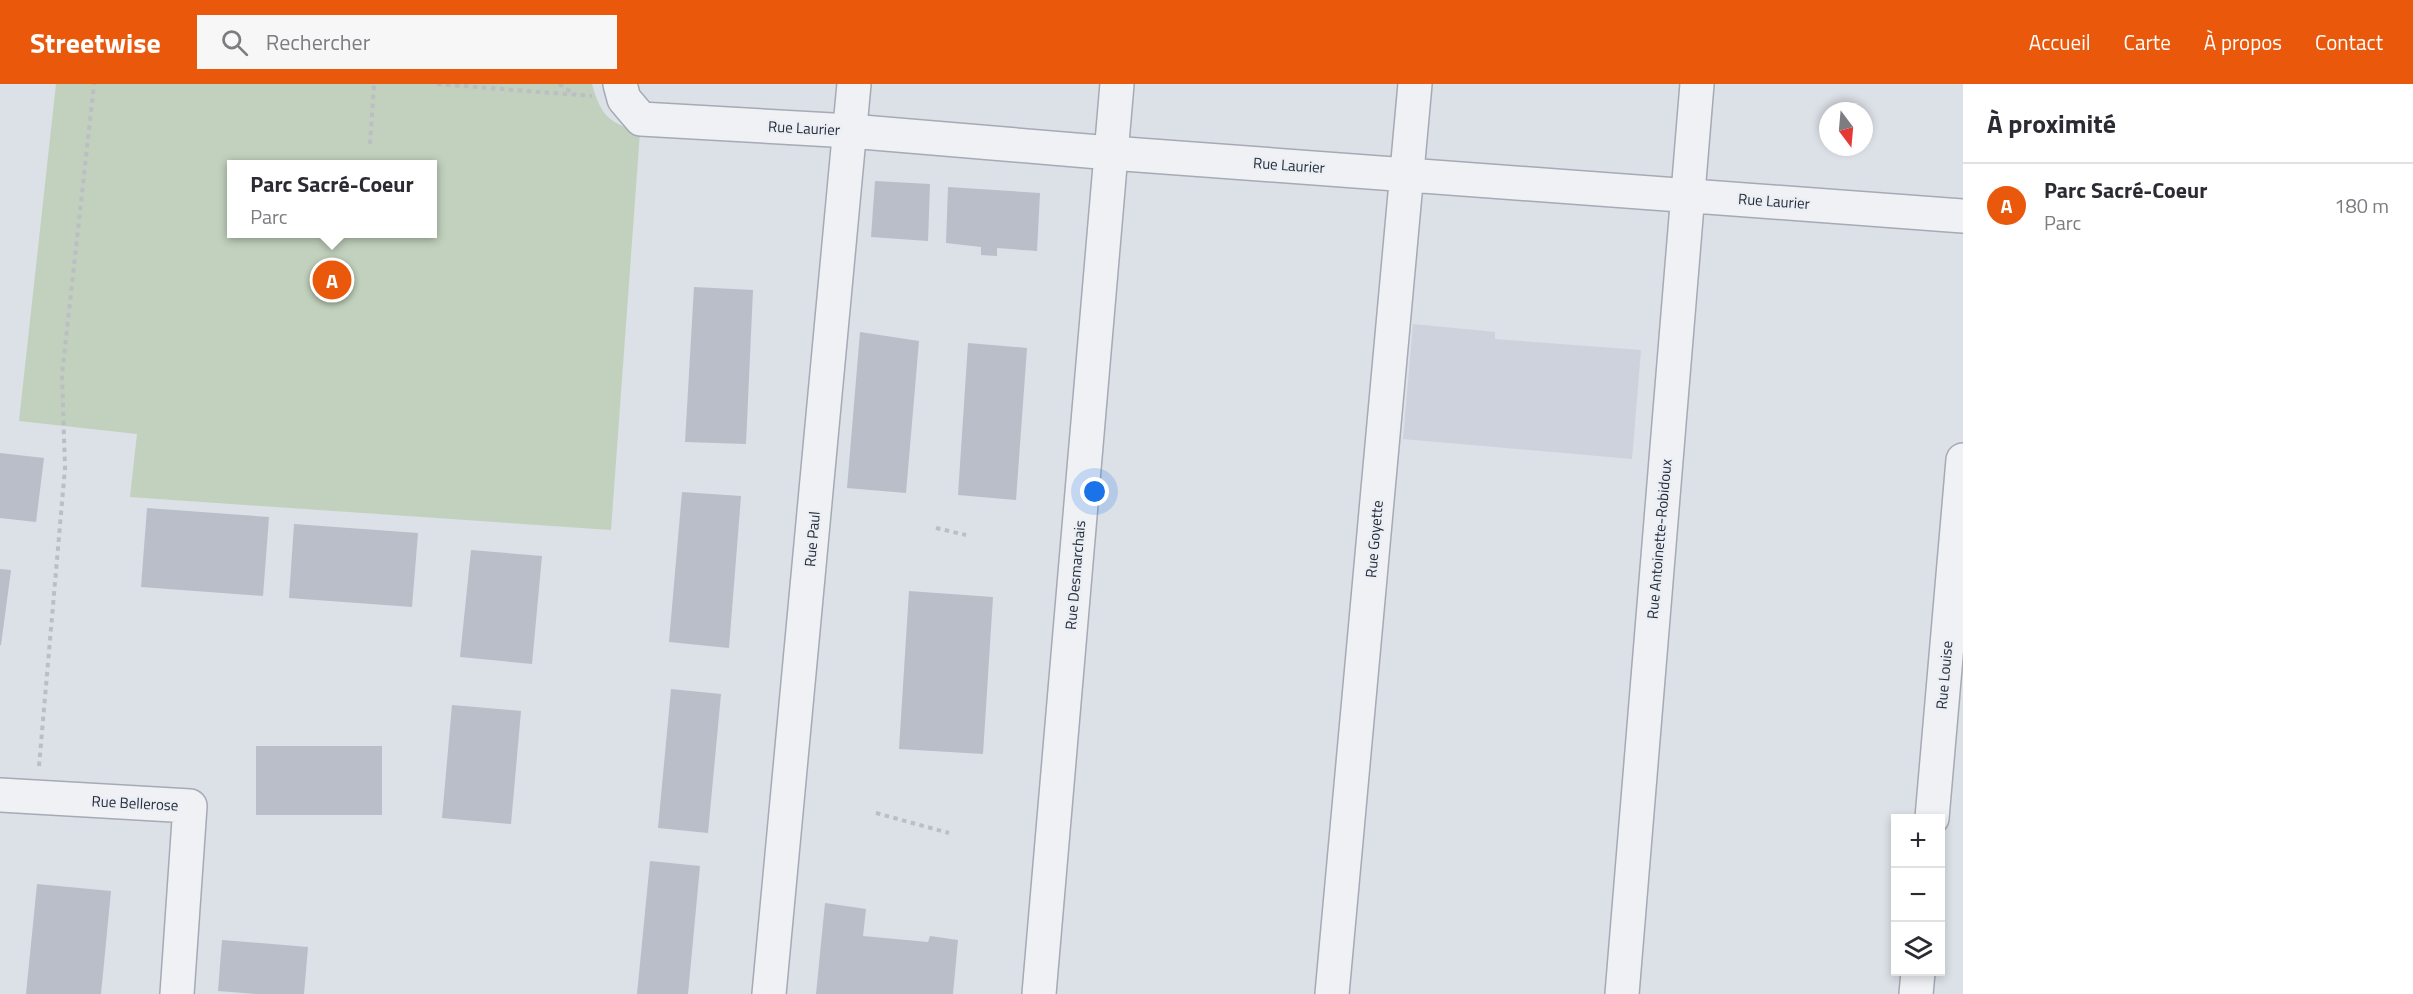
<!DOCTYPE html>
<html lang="fr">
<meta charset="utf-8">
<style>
:root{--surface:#fff;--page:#f7f7f7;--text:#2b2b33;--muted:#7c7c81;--line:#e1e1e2;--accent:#ea580c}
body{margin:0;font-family:"Titillium Web",sans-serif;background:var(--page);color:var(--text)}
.controls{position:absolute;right:18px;bottom:18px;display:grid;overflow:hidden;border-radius:0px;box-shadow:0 3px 9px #0003}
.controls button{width:54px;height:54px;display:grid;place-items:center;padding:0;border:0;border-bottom:2px solid var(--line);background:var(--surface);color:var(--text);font:30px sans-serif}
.compass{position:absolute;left:1819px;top:18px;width:54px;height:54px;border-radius:50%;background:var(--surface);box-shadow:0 3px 9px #0003;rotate:164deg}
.you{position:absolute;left:1095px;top:408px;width:21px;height:21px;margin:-15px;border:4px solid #fff;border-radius:50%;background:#1a73e8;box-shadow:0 0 0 9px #1a73e833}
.badge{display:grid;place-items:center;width:39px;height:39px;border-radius:50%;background:var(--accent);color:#fff;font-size:20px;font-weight:700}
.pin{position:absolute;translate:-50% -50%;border:3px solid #fff;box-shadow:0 2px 6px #0006}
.popup{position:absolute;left:227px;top:76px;width:210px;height:78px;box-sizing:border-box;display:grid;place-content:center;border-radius:0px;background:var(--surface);filter:drop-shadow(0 2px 4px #0005);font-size:20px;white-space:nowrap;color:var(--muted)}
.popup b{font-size:22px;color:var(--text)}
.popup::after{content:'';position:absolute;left:50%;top:100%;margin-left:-12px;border:12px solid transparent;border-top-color:var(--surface)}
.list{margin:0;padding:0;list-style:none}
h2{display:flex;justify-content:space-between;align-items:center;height:78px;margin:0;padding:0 24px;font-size:26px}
h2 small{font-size:20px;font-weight:400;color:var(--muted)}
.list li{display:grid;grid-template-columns:39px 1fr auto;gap:18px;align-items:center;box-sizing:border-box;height:84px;padding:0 24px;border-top:2px solid var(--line)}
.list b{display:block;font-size:22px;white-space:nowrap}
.list p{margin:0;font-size:20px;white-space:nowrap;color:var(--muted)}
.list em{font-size:20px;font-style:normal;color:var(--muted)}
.icon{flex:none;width:33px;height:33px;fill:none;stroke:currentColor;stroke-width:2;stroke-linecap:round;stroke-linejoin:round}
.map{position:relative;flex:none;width:1963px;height:910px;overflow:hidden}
header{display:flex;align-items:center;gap:36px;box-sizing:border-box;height:84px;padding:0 30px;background:var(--accent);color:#fff}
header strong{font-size:28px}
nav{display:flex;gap:33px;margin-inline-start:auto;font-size:21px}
.search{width:420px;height:54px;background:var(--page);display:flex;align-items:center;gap:15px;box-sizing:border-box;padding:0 21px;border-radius:0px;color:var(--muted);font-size:22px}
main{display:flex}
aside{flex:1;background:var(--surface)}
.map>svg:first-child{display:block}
.built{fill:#ced2dc}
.green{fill:#c1d1bd;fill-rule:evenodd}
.building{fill:#b9bec9}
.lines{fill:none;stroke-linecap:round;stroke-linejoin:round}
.minor-casing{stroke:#a5aab4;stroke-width:36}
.path{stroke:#bbbec5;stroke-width:4;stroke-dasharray:4.5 4.5;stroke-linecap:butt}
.minor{stroke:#eff1f5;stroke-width:33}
.labels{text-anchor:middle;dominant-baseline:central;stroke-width:4.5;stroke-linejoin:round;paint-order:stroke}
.street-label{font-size:15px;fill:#262d3d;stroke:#ebeff4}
</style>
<header>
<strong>Streetwise</strong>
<div class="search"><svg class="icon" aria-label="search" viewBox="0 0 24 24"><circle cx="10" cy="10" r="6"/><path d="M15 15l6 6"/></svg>Rechercher</div>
<nav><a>Accueil</a><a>Carte</a><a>À propos</a><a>Contact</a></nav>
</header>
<main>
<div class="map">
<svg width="1963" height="910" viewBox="0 0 1963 910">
<rect width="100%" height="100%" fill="#dce0e7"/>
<!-- built -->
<path class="built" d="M1413,240L1495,248V255L1641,266L1632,375L1403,355Z"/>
<!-- green -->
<path class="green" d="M56,0H592C601,32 609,39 640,48L611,446L130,413L137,350L19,337ZM232,80H433V150H232Z"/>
<!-- building -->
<path class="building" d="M875,97L930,100L928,157L871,153Z
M948,103L1040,109L1037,167L997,164V172L981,171V163L946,159Z
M694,203L753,206L746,360L685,358Z
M860,248L919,257L906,409L847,404Z
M968,259L1027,264L1016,416L958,411Z
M0,369L44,374L36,438L0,434Z
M682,408L741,412L729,564L669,558Z
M147,424L269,433L263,512L141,503Z
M294,440L418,449L412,523L289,514Z
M471,466L542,472L532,580L460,573Z
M0,485L11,486L1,561H0Z
M909,507L993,513L983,670L899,665Z
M671,605L721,610L708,749L658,744Z
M452,621L521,627L511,740L442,734Z
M256,662H382V731H256Z
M650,777L700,782L688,910H637Z
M37,800L111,807L101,910H26Z
M825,819L866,825L863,852L928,858L930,852L958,856L953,910H816Z
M222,856L308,863L304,910H257L218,907Z"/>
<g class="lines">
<!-- minor casing -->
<g class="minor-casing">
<path id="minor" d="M620,0L624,15L641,35L850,47L1111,69L1963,132
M0,711L190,722L177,910
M1932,734L1963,376
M769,910L854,0
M1039,910L1117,0
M1332,910L1415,0
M1622,910L1697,0
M1916,910L1918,888"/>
</g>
<!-- path -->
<path class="path" d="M437,0L592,12
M559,0L576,11
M370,60L374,0
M936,444L966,451
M39,682L65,384L62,291L94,0
M876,729L949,749"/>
<!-- minor -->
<use href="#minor" class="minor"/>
</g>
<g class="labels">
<!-- street labels -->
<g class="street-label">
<text transform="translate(804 44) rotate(3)">Rue Laurier</text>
<text transform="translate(1289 81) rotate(4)">Rue Laurier</text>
<text transform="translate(1774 117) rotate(4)">Rue Laurier</text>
<text transform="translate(812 455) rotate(-85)">Rue Paul</text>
<text transform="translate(1374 455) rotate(-85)">Rue Goyette</text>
<text transform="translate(1659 455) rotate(-85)">Rue Antoinette-Robidoux</text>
<text transform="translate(1075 491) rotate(-85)">Rue Desmarchais</text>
<text transform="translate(1944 591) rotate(-85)">Rue Louise</text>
<text transform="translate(135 719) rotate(3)">Rue Bellerose</text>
</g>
</g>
</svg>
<div class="controls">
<button>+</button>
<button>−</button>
<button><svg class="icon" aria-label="layers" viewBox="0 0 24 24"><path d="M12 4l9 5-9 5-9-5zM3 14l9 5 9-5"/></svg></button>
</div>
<svg class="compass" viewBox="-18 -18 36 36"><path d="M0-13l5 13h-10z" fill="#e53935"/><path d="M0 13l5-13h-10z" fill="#7c7c81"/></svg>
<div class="you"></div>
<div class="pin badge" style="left:332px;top:196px">A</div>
<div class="popup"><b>Parc Sacré-Coeur</b>Parc</div>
</div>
<aside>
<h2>À proximité<small></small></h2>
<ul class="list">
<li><span class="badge">A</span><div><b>Parc Sacré-Coeur</b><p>Parc</p></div><em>180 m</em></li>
</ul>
</aside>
</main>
